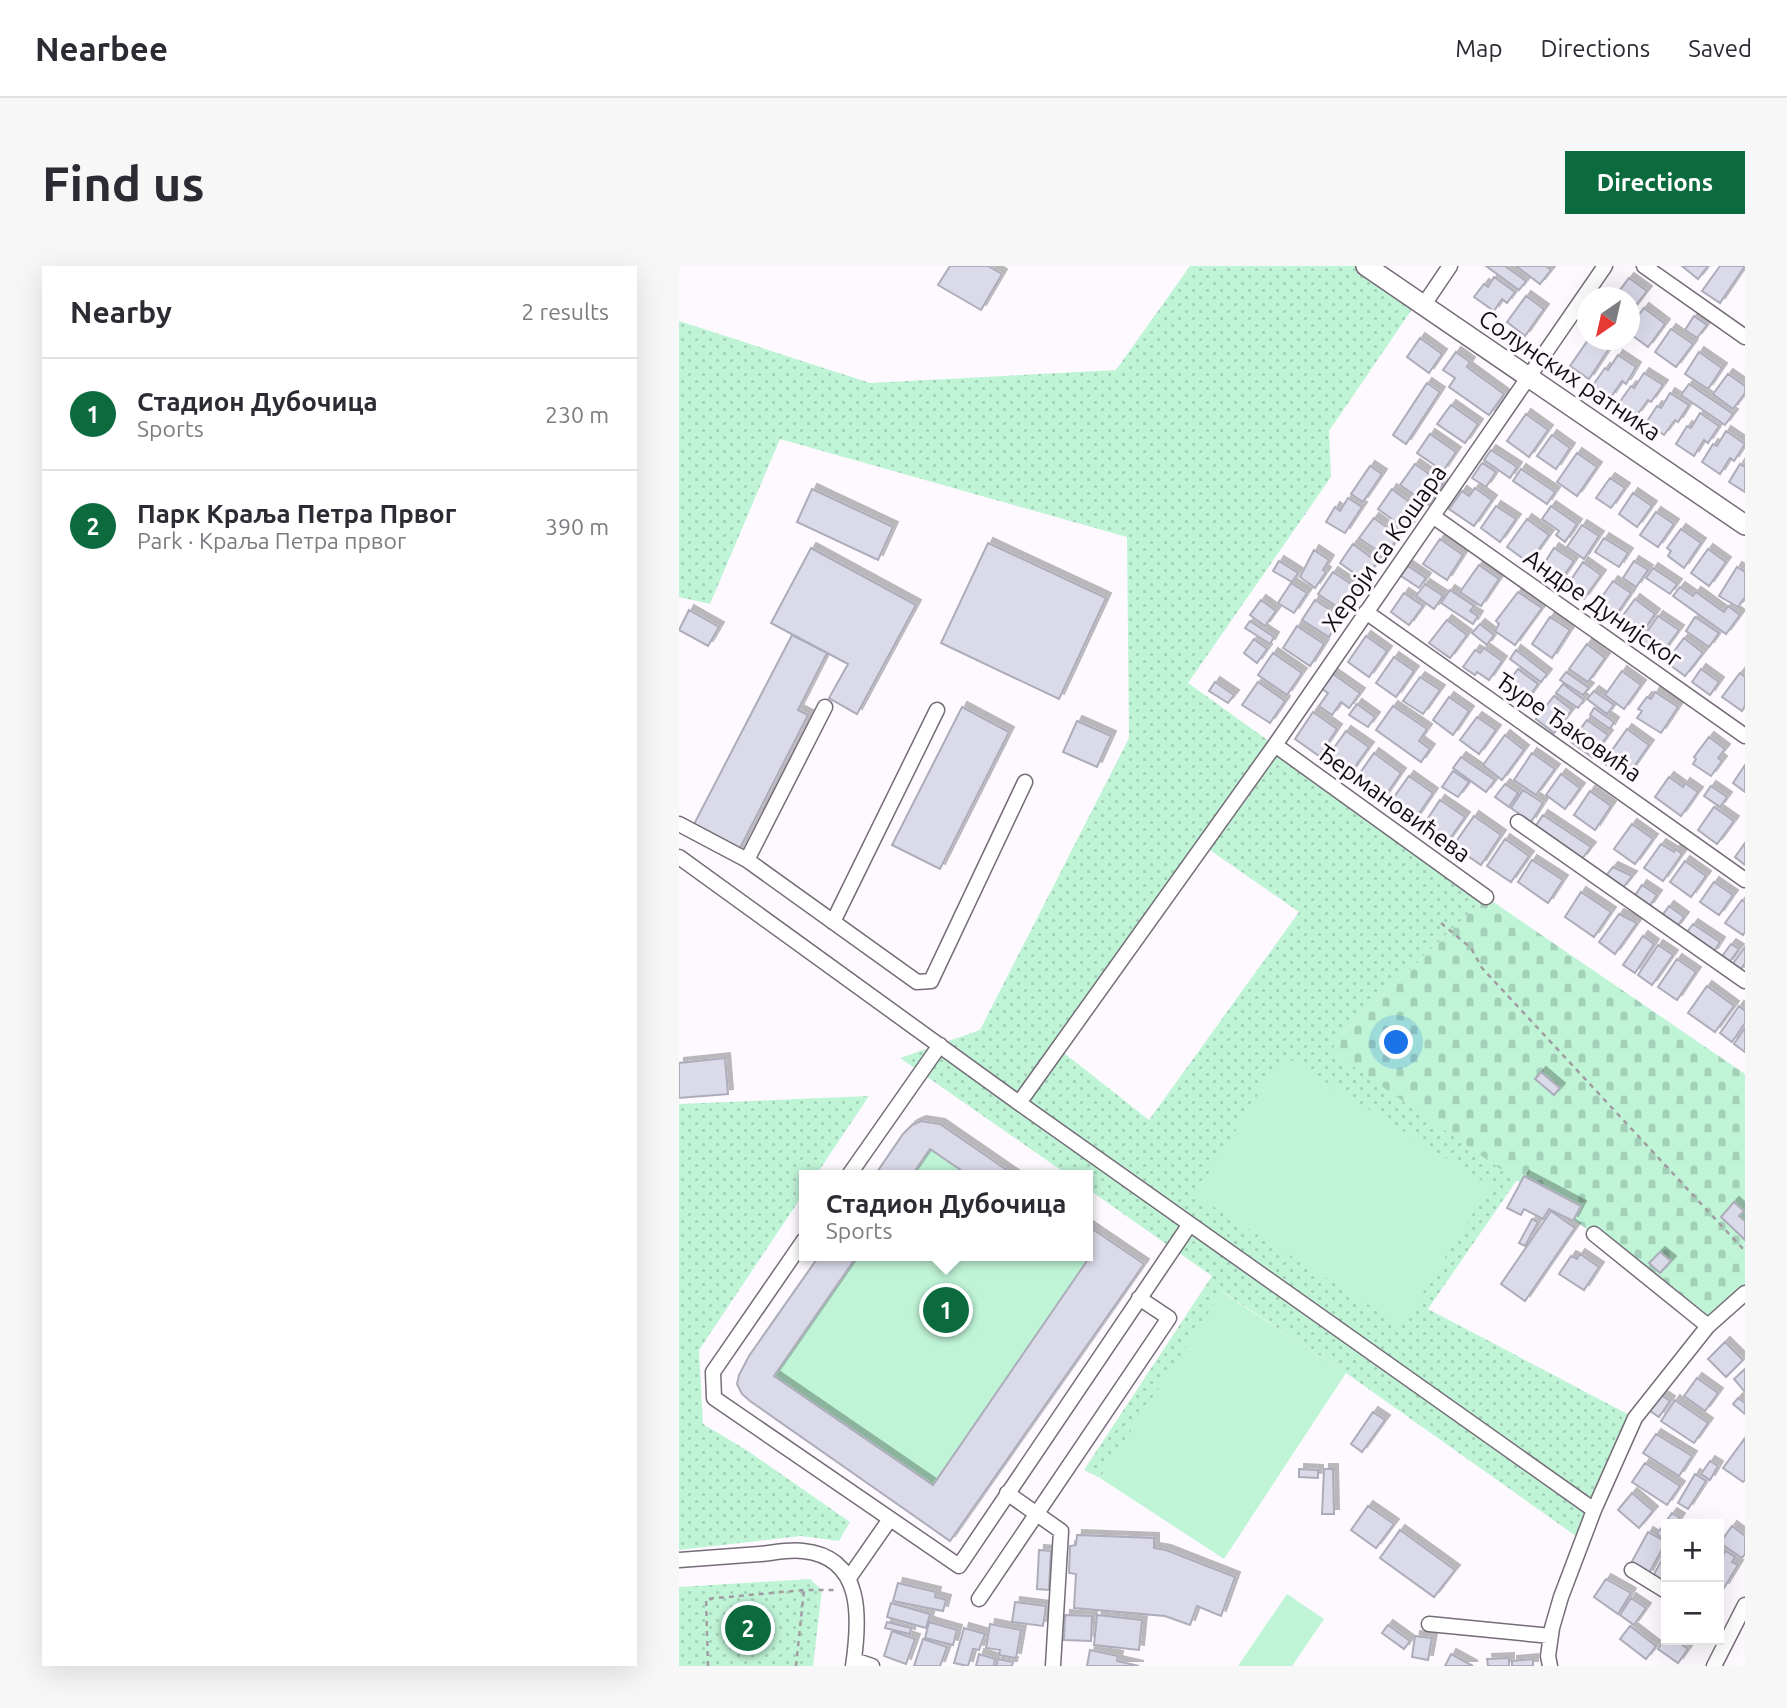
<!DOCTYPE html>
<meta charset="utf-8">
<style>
:root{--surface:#fff;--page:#f7f7f7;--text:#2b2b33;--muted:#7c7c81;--line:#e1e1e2;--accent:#0b6b3f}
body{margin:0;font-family:Ubuntu,sans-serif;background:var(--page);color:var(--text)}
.controls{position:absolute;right:21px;bottom:21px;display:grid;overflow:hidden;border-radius:0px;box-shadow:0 7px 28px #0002}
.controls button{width:63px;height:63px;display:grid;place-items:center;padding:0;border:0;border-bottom:2px solid var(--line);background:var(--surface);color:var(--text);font:35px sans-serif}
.compass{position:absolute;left:898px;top:21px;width:63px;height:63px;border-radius:50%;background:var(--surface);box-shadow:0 7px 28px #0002;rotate:214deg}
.you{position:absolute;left:718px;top:777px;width:24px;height:24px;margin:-18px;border:5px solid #fff;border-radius:50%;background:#1a73e8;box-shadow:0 0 0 10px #1a73e833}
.badge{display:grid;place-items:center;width:46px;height:46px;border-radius:50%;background:var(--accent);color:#fff;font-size:23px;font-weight:700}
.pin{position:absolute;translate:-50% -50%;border:4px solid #fff;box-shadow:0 2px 7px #0006}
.popup{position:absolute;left:120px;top:904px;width:294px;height:91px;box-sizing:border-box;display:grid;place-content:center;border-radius:0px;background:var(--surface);filter:drop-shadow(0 2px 5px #0005);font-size:23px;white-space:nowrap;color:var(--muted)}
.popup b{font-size:26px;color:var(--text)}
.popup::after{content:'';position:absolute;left:50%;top:100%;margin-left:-14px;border:14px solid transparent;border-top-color:var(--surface)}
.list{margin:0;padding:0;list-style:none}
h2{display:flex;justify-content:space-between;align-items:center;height:91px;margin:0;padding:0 28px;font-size:30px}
h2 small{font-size:23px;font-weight:400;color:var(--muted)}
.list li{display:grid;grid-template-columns:46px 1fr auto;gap:21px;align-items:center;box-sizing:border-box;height:112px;padding:0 28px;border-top:2px solid var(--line)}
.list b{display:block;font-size:26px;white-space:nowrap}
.list p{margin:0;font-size:23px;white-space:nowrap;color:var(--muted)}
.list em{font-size:23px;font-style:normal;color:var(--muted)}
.map{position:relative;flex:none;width:1066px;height:1400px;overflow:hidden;border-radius:0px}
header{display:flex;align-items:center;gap:42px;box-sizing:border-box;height:98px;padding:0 35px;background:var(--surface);border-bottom:2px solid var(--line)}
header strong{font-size:33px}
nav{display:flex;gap:38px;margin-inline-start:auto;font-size:24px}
.intro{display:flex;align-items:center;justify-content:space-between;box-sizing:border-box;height:168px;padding:0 42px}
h1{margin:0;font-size:49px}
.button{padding:18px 32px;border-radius:0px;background:var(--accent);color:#fff;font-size:24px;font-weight:700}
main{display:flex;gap:42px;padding:0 42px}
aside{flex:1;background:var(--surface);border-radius:0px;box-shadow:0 7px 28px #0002}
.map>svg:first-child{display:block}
.green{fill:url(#green-dots);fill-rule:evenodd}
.cemetery{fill:url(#cemetery-stones)}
.pitch{fill:#bff4d7}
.building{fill:#dbdae9;stroke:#acacba;stroke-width:2;filter:url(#shadow)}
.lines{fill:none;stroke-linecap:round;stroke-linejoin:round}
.minor-casing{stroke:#756c77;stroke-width:17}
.major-casing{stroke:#756c77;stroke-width:22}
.path{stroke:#a09ca1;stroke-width:2.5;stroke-dasharray:5 5;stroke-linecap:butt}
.minor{stroke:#fff;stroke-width:14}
.major{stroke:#fff;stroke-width:19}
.labels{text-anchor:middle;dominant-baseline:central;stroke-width:6;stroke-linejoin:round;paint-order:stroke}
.street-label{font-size:24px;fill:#120f13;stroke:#fdf9fe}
</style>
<header>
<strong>Nearbee</strong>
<nav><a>Map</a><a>Directions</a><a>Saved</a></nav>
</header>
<div class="intro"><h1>Find us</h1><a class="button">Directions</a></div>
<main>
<aside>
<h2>Nearby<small>2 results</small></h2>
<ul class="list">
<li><span class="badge">1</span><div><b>Стадион Дубочица</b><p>Sports</p></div><em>230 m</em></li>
<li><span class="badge">2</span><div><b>Парк Краља Петра Првог</b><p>Park · Краља Петра првог</p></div><em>390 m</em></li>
</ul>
</aside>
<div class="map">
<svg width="1066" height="1400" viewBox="0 0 1066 1400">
<defs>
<pattern id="green-dots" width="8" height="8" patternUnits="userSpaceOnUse" patternTransform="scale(1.75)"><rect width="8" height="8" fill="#bff4d7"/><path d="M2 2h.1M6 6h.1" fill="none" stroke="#a3d0b8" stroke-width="1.8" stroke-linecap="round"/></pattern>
<pattern id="cemetery-stones" width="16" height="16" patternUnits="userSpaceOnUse" patternTransform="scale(1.75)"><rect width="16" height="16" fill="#bff4d7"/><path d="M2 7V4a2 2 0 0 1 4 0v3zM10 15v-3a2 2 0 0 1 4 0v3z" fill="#a3d0b8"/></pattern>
<filter id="shadow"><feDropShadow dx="5" dy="-5" stdDeviation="0" flood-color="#0004"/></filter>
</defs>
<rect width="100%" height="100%" fill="#fdf9fe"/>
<!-- green -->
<path class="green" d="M511,0H687L738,36L650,165L652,211L509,417L807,631L665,766L653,785L838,914L749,1043L956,1152L904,1275L667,1107L544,1026L421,1212L405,1204L533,1010L409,923V909H389L221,792L301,764L450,472L448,271L101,173L31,338L0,331V55L191,117L437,104ZM528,582L620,646L470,854L385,787Z
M190,830L137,909H125V927L20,1084L24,1158L69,1185L171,1256L160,1275L122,1270L0,1284V838Z
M131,1313L143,1324L134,1400H0V1321Z"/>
<!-- cemetery -->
<path class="cemetery" d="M807,631L1066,808V1022L1029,1060L915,968L652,785L665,766Z"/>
<!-- pitch -->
<path class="pitch" d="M604,789L811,920L723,1060L516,929Z
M242,855L261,858L335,909H196C208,891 221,864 242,855Z
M409,960L465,998L271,1275L71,1135C66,1131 59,1125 58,1118C56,1102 127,1008 140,990H409Z
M543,1026L667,1107L545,1293L421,1212Z
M608,1328L645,1353L613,1400H559Z"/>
<!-- building -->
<path class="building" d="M271,0H309L323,8L302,44L259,19Z
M807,0H826L847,15L840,24Z
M837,0H867L872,4L861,18Z
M1003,0H1029L1019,13Z
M1041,0H1066L1041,37L1023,25Z
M815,11L836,26L828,37L823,33L815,45L795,31L805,18L809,21Z
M950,12L968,25L950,48V32H935Z
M847,30L865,43L846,70L828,56Z
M965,42L986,58L969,81L950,67V61Z
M1015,50L1028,59L1018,72L1006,64Z
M992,63L1014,78L997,101L976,86Z
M741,72L763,88L750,107L728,91Z
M909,74H919L931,81L910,113L891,100Z
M777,86L791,96L788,101L825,128L810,149L770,121L776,112L764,104Z
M1020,86L1043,102L1029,123L1006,108Z
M939,89L957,101L947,118L943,115L932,131L914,119L926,102L929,104Z
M965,107L984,119L972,136L969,134L958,149L940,137L952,120L955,122Z
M1049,108L1066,120V127L1054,143L1034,128Z
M748,117L761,126L727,178L714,169Z
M1010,118L1054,148L1046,159L1002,129Z
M991,127L1010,139L999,156L996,154L985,169L967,157L978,140L982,142Z
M772,139L799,158L786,177L758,158Z
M1021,147L1040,160L1029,177L1025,174L1015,190L997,178L1008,160L1012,162Z
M847,148L869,164L850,191L828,175Z
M1047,165L1066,178L1055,195L1051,192L1041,208L1023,196L1034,178L1038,180Z
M751,168L777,186L764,205L738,187Z
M873,169L891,182L877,203L858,190Z
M812,184L838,201L831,212L805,194Z
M898,187L918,201L898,230L878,216Z
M803,197L817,206L807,221L793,212Z
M736,198L764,218L750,239L721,219Z
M1061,198L1064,200L1066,198V226L1050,216Z
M691,200L703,208L684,236L672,228Z
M842,203L876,226L868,238L834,215Z
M931,212L946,222L932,242L917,232Z
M796,222L813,234L795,260L770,243L783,225L790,230Z
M133,223L214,261L199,294L118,256Z
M713,223L742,245L728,264L699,243Z
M954,227L973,240L958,261L940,248Z
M669,232L683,241L666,267L647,256L656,241L661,245Z
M817,240L837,253L821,276L802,262Z
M872,240L898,258L886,276L877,269L880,265L863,253Z
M977,246L995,258L979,281L961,269Z
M695,252L720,270L706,290L680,272Z
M848,253L870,269L850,297L828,281Z
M903,259L920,270L905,293L888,281Z
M1002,263L1022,277L1005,302L989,290L992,285L988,282Z
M925,272L949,287L940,301L916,286Z
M761,273L784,289L768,314L744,298Z
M309,277L427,332L380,433L262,377Z
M674,278L698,296L685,314L661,297Z
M132,282L237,339L178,448L150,432L169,398L92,357Z
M875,282L895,295L880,317L861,304Z
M1029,283L1047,296L1030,320L1012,307Z
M635,284L650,294L644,304L647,306L636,322L621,311Z
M600,295L619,307L613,316L594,305Z
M955,295L969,304L957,321L944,312Z
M904,296L922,309L905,333L887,321Z
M800,299L820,313L802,340L781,326Z
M729,300L747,312L740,322L722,310Z
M1058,301L1066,306V331L1059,341L1040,330Z
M974,302L998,318L991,328L967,312Z
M654,306L681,324L666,346L639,328Z
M934,315L952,327L933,355L915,342Z
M612,317L628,327L615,347L599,337Z
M746,318L764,330L755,343L737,330Z
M1001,321L1014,330L1017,326L1045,346L1049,340L1061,349L1047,368L994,330Z
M771,324L795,340L791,345L799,350L794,358L762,337Z
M839,326L863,342L836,379L816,365L820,358L817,355Z
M725,327L744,340L730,359L712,346Z
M956,333L976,348L958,374L937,359Z
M582,334L597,345L586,360L571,349Z
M636,334L662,351L650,371L623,354Z
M10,344L40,361L29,380L0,364Z
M979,350L1000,364L981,390L961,376Z
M871,351L891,364L873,392L853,378Z
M1016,351L1040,367L1030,381L1007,365Z
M768,354L788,369L771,392L750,377Z
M571,355L595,371L591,378L566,362Z
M801,358L815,369L808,379L793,367Z
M618,360L645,378L631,400L604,382Z
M113,369L148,387L119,444L129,449L59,586L13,562Z
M687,370L708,385L690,411L669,396Z
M1005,372L1024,387L1006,410L987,396Z
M575,373L588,383L578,397L565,387Z
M908,378L926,392L909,416L890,403Z
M805,382L823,395L810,414L798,406L796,409L784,401L796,384L801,387Z
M837,384L868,408L862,416L831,393Z
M594,387L623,407L608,429L579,409Z
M715,391L735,405L717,431L697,417Z
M839,403L859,418L844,439L824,424Z
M1022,403L1040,416L1031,429L1013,416Z
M943,405L962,419L945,443L926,429Z
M887,406L910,422L904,429L881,414Z
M1061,407L1066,411V440L1063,445L1043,431Z
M654,408L681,427L670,442L662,436L653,449L640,440L649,427L643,423Z
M741,411L761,424L744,448L724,435Z
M536,416L555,429L549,437L530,425Z
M579,416L606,435L591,457L563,439Z
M884,418L905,434L899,442L877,427Z
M915,425L935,439L928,448L908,433Z
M976,426L999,441L982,467L958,452L963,445L959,443L968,431L972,433Z
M875,430L893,444L875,467L857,453Z
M770,431L790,445L774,469L754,454Z
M678,438L696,451L689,461L670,449Z
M714,440L748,463L740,475L751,483L742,496L697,464Z
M283,441L330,466L261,603L213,579Z
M915,442L935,456L931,463L911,449Z
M634,446L658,463L640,490L616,473Z
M798,451L817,464L800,488L781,474Z
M908,454L929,469L913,491L892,476Z
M398,455L432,470L418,501L384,486Z
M948,463L970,479L947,512L924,497Z
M667,465L690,481L670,509L647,493Z
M826,469L845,484L823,514L804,499Z
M1030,471L1046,483L1039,492L1043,495L1032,510L1014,498L1017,493L1015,491Z
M695,487L722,507L704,533L676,514Z
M853,487L876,503L857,529L835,514Z
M782,491L816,514L807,526L774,502Z
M1066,499V526L1054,517Z
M774,505L790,516L779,531L763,521Z
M882,508L901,522L886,543L867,529Z
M730,510L754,527L735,555L710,538Z
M990,511L1004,521L1006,517L1019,526L1002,550L976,531Z
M826,518L839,527L830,541L816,531Z
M1032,520L1048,531L1041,541L1025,530Z
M844,524L864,537L852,556L832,542Z
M911,525L932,540L916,564L895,549Z
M761,534L786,551L767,578L743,561Z
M1035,541L1055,555L1038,578L1019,564Z
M864,549L912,581L903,593L856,561Z
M795,550L822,569L802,599L774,580Z
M953,558L974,573L956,598L935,583Z
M826,573L850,590L832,616L808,600Z
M1066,577V599L1056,591Z
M982,578L995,586L997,583L1003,588L984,615L965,602Z
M853,594L884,614L869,637L839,616Z
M1006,595L1027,610L1012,631L991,616Z
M934,601L953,610L943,623L926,611Z
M1035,616L1054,629L1040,649L1021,636Z
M963,619L978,629L970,641L955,631Z
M902,626L932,646L915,671L886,651Z
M1063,634L1066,636V666L1064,669L1046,657Z
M990,640L1005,651L997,662L982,651Z
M940,648L958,657L936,688L920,676Z
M1014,658L1041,676L1034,687L1006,669Z
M964,670L975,678L956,707L944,699Z
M1052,678L1060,683L1049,698L1041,693Z
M979,679L994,689L973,719L959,709Z
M1066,681V697L1060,706L1052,700Z
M998,693L1017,706L998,734L979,721Z
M1028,720L1055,740L1036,766L1009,747Z
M1060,740L1066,745V757L1053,776L1041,767Z
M1066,762V786L1055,778Z
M46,792L49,828L0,832V797Z
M862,806L881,822L875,829L856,813Z
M242,855L261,858L335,909H289L251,883L233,909H196L224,868L233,859Z
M845,910L902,940L894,955L870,943L864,953L845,943L842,949L828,942Z
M1055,936L1065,945L1060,950L1066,955V974L1042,951Z
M872,945L896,962L846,1035L822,1018Z
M853,953L859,956L846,980L840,977Z
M409,960L465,998L271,1275L71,1135L63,1128L58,1118L60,1109L70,1090L140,990H178L95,1110L254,1219L410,992L406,990H409Z
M981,986L992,995L981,1007L970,997Z
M901,988L920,1001L905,1024L880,1008L892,990L898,993Z
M1046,1076L1064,1094L1047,1111L1029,1093Z
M1066,1103V1126L1055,1113Z
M1018,1112L1039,1127L1026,1145L1005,1130Z
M982,1129L991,1135L980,1151L971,1145Z
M1059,1132L1066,1137V1148L1054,1138Z
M996,1134L1029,1157L1015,1177L982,1155Z
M694,1146L706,1154L683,1186L672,1178Z
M977,1168L1013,1190L1000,1210L964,1187Z
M1066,1172V1214L1064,1216L1044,1202Z
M1031,1195L1039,1200L1031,1214L1022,1208Z
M966,1197L1001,1220L988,1239L953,1216Z
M620,1203L639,1204V1212L620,1211Z
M645,1203H654L655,1248H643Z
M1016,1208L1027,1215L1009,1243L999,1237Z
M953,1227L974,1245L960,1262L939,1244Z
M689,1240L715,1258L697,1282L672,1264Z
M993,1247L1001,1252L997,1258H987L986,1274L978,1268Z
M1053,1260L1066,1270V1288L1063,1292L1041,1277Z
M721,1264L776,1304L755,1331L701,1292Z
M969,1266L987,1276L969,1309L951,1299Z
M398,1269L475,1272V1282L487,1284L556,1311L542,1350L518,1340L511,1359L486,1350L395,1342L397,1308L390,1307L391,1280L397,1279Z
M360,1284L372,1285L370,1324L358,1323Z
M1047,1285L1056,1291L1053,1296L1059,1299L1045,1322L1040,1318V1286L1044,1289Z
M987,1286V1320L973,1312Z
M927,1313L952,1327L939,1348L915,1331Z
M219,1317L257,1326L256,1331L267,1334L264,1345L214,1335Z
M952,1332L967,1342L955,1359L941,1349Z
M336,1336L367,1340L364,1360L333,1356Z
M212,1337L251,1348L247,1362L208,1351Z
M386,1349L413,1350L412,1375L385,1374Z
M418,1349L463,1354L460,1384L415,1379Z
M208,1356L232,1362L231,1368L206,1362Z
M250,1356L278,1364L274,1379L246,1372Z
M311,1358L342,1364L337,1392L320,1389L321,1384L307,1382Z
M709,1359L731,1375L725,1383L703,1367Z
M951,1360L977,1380L967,1393L941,1373Z
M285,1362L306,1368L300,1384L294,1383L289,1400L275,1397Z
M213,1365L236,1373L227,1398L205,1390Z
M736,1370L753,1372L749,1394L733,1391Z
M987,1370V1374H996L1009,1383L999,1397L979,1383Z
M244,1373L268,1381L261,1400H235Z
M411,1384L439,1390L438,1395L460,1400H408Z
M300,1388L316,1393L315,1400H297Z
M772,1388L794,1400H766Z
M830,1392V1400H809L808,1393Z
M319,1393L334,1396L333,1400H317Z
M854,1393V1400H833V1395Z"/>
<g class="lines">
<!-- minor casing -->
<g class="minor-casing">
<path id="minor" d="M965,0L1066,71
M744,40L771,0
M755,251L1066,470
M687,346L1066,614
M596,479L807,631
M839,556L1066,715
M0,558L68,594L238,716L252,715L346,516
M0,591L340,837L915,1244
M68,594L146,441
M154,656L258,444
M340,837L596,479L926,0
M170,909L261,779
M915,968L1029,1060
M125,974L34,1106L35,1132L280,1300L511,958
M328,1227L382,1265L374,1400
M0,1294C27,1292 54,1290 81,1288C94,1287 110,1283 124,1285C185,1291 181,1353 174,1400
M953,1304L987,1325
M170,1312L211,1253
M300,1333L490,1052L460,1032
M750,1358L872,1370
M175,1394L193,1400
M871,1400L869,1390L873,1362L882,1331L915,1244L956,1152L1029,1060L1066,1027
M1035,1400L1066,1339"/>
</g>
<!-- major casing -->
<g class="major-casing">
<path id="major" d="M687,0L1066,259"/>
</g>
<!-- path -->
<path class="path" d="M762,657L792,682L803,702L1066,985
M29,1400L27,1333L125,1324H157
M117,1400L125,1324"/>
<!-- minor -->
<use href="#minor" class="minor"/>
<!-- major -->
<use href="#major" class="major"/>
</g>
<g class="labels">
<!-- street labels -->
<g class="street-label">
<text transform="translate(891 109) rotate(34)">Солунских ратника</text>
<text transform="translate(705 282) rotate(-55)">Хероји са Кошара</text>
<text transform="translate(924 342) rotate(35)">Андре Дунијског</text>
<text transform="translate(890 461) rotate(35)">Ђуре Ђаковића</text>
<text transform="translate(715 537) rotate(36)">Ђермановићева</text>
</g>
</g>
</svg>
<div class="controls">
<button>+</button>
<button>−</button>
</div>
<svg class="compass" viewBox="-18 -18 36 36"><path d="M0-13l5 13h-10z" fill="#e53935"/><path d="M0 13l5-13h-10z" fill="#7c7c81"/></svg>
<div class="you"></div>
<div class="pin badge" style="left:267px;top:1044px">1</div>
<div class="popup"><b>Стадион Дубочица</b>Sports</div>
<div class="pin badge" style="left:69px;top:1362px">2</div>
</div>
</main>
